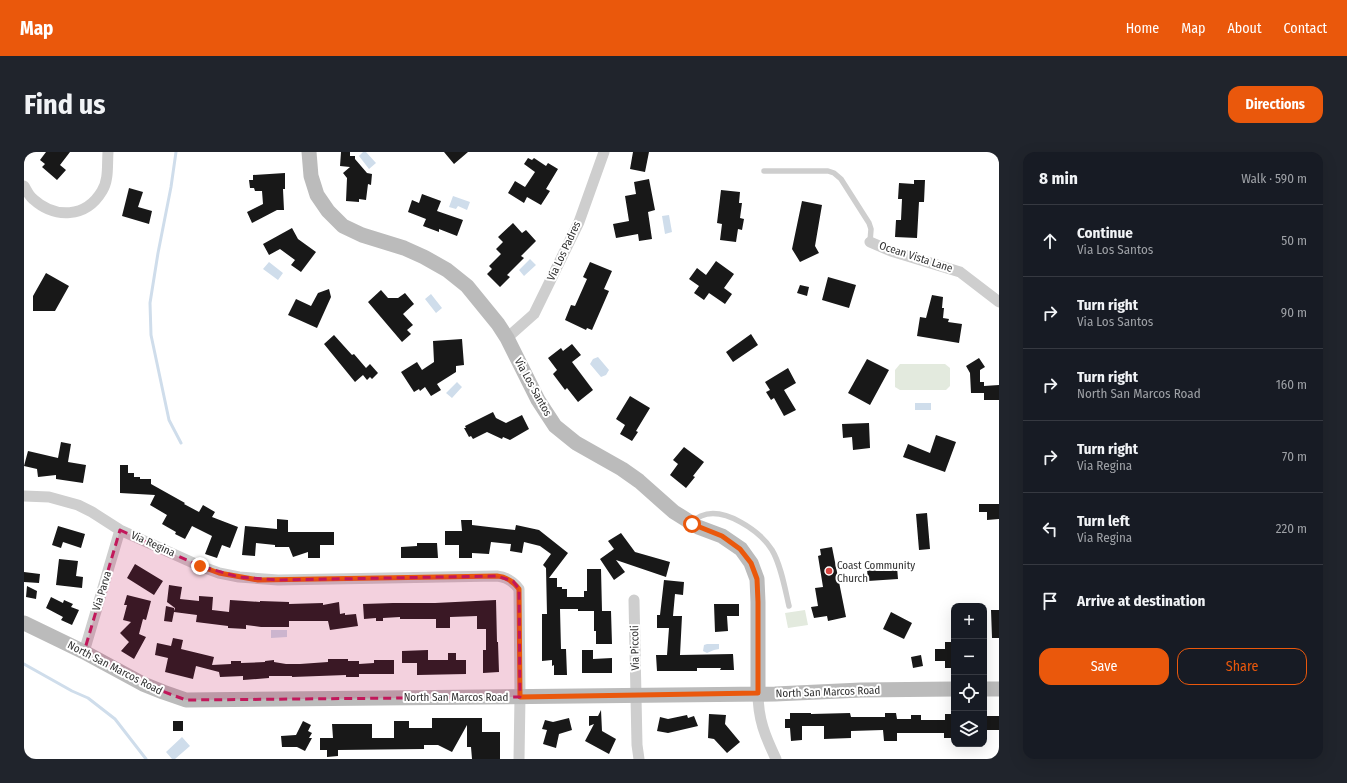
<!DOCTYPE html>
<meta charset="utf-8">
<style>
:root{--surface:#171b24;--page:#20242c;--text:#f1f3f6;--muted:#9ea1a6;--line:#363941;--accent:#ea580c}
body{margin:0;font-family:"Fira Sans Condensed",sans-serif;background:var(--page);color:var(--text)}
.controls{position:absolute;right:12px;bottom:12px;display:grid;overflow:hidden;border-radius:8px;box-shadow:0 4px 16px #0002}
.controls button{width:36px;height:36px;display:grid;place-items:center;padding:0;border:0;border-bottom:1px solid var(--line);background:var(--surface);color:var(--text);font:20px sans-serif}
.stop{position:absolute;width:12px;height:12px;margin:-9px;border:3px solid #ea580c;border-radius:50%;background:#fff}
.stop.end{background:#ea580c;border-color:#fff;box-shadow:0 1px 4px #0008}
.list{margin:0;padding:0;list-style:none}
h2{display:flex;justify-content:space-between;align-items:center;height:52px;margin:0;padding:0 16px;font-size:17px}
h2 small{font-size:13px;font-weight:400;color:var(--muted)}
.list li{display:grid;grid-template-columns:26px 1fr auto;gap:12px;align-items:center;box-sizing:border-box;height:72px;padding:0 16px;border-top:1px solid var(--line)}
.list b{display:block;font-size:15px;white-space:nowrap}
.list p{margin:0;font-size:13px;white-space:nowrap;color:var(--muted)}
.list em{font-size:13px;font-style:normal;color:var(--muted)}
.actions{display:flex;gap:8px;padding:12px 16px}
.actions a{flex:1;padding:9px 0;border:1px solid var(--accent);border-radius:12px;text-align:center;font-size:14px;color:var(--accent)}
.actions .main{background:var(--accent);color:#fff}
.icon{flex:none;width:22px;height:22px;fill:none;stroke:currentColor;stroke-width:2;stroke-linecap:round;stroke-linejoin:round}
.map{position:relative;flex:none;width:975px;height:607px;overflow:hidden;border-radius:12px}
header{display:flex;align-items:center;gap:24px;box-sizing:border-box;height:56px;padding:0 20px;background:var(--accent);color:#fff}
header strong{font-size:19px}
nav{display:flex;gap:22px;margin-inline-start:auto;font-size:14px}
.intro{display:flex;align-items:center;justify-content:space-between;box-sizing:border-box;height:96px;padding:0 24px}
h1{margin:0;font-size:28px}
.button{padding:10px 18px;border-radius:12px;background:var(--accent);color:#fff;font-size:14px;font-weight:700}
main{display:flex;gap:24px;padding:0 24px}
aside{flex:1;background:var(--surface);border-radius:12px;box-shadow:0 4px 16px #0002}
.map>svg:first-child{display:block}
.green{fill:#e3eade}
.water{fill:#cfddeb}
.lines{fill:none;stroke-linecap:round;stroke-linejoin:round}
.stream{stroke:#cfddeb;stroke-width:3}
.building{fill:#181818}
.lane{stroke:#cecece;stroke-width:5.5}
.street{stroke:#cecece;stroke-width:11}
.secondary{stroke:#bbb;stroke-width:15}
.route{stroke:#ea580c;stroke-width:5}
.marked{fill:#c2185b;fill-opacity:0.2;stroke:#c2185b;stroke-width:3;stroke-dasharray:8 5;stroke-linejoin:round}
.poi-dot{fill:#d94743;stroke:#fff;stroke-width:1.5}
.labels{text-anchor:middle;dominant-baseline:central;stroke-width:4;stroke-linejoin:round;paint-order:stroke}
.street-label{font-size:11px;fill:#313131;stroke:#fff}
.poi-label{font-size:11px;fill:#313131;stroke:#fff;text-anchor:start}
</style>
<header>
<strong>Map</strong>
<nav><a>Home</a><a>Map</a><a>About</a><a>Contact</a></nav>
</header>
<div class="intro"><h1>Find us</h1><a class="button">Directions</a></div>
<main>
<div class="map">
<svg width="975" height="607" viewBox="0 0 975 607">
<rect width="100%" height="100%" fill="#fff"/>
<!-- green -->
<path class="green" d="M876,212H921L926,216V234L922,238H876L871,235V218Z
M781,458L784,473L764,476L761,461Z"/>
<!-- water -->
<path class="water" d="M339,0H342L352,11L345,17L335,4Z
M429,44L446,50L443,58L434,54L432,57L425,55Z
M645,63L648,80L641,82L638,64Z
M506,107L512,113L500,124L495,118Z
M245,110L259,121L254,128L239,117Z
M407,142L418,156L412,161L401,147Z
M574,205L585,218L582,223L577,225L566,212L569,207Z
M433,230L438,235L428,246L422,241Z
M891,251H907V258H891Z
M247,478H263V485L247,486Z
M683,492H695V497L690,498L683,501L679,499L680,493Z
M158,585L166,594L151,607H148L142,600Z"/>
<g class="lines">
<!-- stream -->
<path class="stream" d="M152,0L147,35L134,101L126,151L127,183L145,268L157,291
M0,512L48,539L64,546L91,567L122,607"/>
</g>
<!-- building -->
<path class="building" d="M22,0H46L36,13L42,18L33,28L18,15L21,12L16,8Z
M317,0H326V4H331V7L343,21L348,22L347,33L344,32L342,48L335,47V50L322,49L323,26L319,21L326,15L316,14Z
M420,0H444L430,12Z
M609,0H625L621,20L606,17Z
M504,6L508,8L510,6L522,14L524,11L534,17L522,37L526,39L517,53L503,45L500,51L484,41L491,29L501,35L511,20L500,12Z
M261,21V37H259L260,58H253L228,71L223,60L239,52L238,39H231L230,36H226L225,28H229V23Z
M625,27L631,58L624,60L628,87L615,89L614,82L592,86L589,72L605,69L601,44L612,42L610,30Z
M890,28H901L900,50H895L893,86L871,85L872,68H877L878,47H874L875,31L890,32Z
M105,36L119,40L114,55L128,59L125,72L98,64Z
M697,38L716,40L715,51H718L716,66L720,67L718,78L714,77L712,90L696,88L698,72L693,71Z
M398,42L417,49L413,59L439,68L433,84L415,77V80L399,74L402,67L384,60L388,48L395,51Z
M778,49L798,53L791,94L795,101L776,110L768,97Z
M489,71L498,81L502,78L512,89L497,104L500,106L483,123L486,125L476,135L463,122L468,117L465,114L477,102L472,97L479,90L474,85Z
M268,76L274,87L292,100L277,120L267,113L271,108L256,97L245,103L239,92Z
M692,109L710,122L700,136L708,142L701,152L685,141L680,148L670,141L675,134L665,127L673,116L682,123Z
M566,110L588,119L580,137L585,139L568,178L563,176L562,178L541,168L547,153L551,154L563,127L559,125Z
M22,121L45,134L31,159H9V144Z
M804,125L832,133L825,156L798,148Z
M776,133L785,135L783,144L773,141Z
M305,137L307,145L293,176L264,163L272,147L287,154L294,141Z
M357,138L364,146H374L381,141L390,152L379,162L389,173L383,178L387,182L378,190L344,150Z
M908,143L919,145L918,156H920L919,166L925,167L924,170L938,172L935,191L893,184L896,165L902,166Z
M727,182L734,193L709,210L702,200Z
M310,183L328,203L330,202L342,216L346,212L354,221L348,227L346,225L343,228L339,223L331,230L300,192Z
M438,187L440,213L432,214V220L413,232L417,238L407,244L401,235L396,239L395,237L390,240L377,220L393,210L398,218L410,210L409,189Z
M548,192L557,203L548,210L569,238L554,250L543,236L541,238L529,222L533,218L524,206L537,196L539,199Z
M955,206L961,215L956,218V230H960V234L975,233V248H960V241H947L946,221L942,214Z
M843,207L865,218L846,253L824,241Z
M764,216L772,231L760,238L772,258L760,264L750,246L747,248L742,240L746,238L741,230Z
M606,244L626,256L612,279L614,280L608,289L596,282L601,273L592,267Z
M469,260L472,266L482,271L498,263L505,277L486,288L479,285L478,287L463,280L449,287L447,284L445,285L440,276H442L441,274Z
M845,271L846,296L829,298L828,285L819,286L818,272Z
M912,283L932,290L921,320L879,305L884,292L906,301Z
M37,290L47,292L44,310L62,313L59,331L32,327V323L14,325L13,317L0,314L4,299L34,306Z
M660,295L680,310L669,324L671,325L662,336L646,323L654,312L649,308Z
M96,313H104V321H110V325H116V327H127V332L161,351L160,352L175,360L179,353L191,360L188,365L214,375L206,396L198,393L193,406L181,402L188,384L168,374L161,387L151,382L152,380L138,372L143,363L126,353L131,343L96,341Z
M955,352H975V367L963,368V360H955Z
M903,361L906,397L895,398L892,362Z
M253,367L264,368V380H310V393H296V406H284V400L269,405L265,395H251V393L232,391L231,404L218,403L221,374L253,377Z
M437,368H448V373L491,378L492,373L515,378L544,401L525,426H533V435H538V437H543V445H560V439H563V417H577L578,459H587L588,492H572V479H570V459H554V457H536L537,497H542L543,523H530V513L528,514V508L518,509V462H523L522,416L519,413L527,402L516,394L500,390L498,401L486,399L487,392L467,390L465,402L448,401V406H435V393H421V379H438Z
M34,374L61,382L57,396L39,390L37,396L28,393Z
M597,381L611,400L646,410L642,425L592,408L601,420L590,428L576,407L590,397L584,389Z
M393,391H413L414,406H377V395L393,394Z
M808,395L822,465L804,469L803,464L790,466L787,455L794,454L791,436L799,435L794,404L797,403L796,397Z
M35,407L54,409L52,424L59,425L58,436L32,433Z
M111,412L139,429L130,443L103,426Z
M873,415L874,427L844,429L843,417Z
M0,420L16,422L15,431L0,430Z
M640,428L660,430L659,443L651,442L649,464H658L656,503L709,502L710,518H696L697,516H673V519H633L632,503H643L645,476H633V463H636Z
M145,433L158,435L156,447L175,449V444L189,445L188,458L205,460L206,448L236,450V449L265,450V452L299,451V453L315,450L316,462L321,461V463L332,462L334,474L306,478L304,469H265V475H237L222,473V477L204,476V474L172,470L173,463L150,460L148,470L140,469L142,454L150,456V459L151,456L143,450Z
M3,434L13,439L12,447L2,445Z
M103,443L127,449L122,468L119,467L115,482L122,485L110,507L97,499L105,490L96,481L107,470L99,468L103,453H100Z
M27,445L39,451L40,448L49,452L47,455L55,458L48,473L37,468L39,465L22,456Z
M472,448L473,490H474L475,520L459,521V498H462V477H453V464L426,465V476H412V467H376V465L359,466V469H352V466L340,467L339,452L369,451H411Z
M690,452H715V464H703L704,479L691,480Z
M967,458H975V486H968Z
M867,460L888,471L880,487L859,477Z
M149,486L159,488L157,497L190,505L188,513L207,512V509H217V511L241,510V509L250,508V510L262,512H276L304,510V507H324V509H335V512L350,511V508H370V522H335V525H322V523L268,525V524H245V526L219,528V524L196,525L195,520L172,514L169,527L141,520L144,506L131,503L133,491L147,494Z
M921,490H930V516H921V509H911V497H921Z
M404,498V508H424V501H432V508H442V522L393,523V511H378V499Z
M558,498H569V507L588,506V521H558Z
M897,503L899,514L889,516L887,505Z
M577,558L578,579L592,587L585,602L561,589L570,572L565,574V564H574Z
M766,561H787V562L826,561L827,565H861V561H872L873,567H887V563H897V568H921V562H930V586H920V581H873V589H860L859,578L827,579V586L800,587V574H778V588L767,589L766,576H761V567H766Z
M685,562L702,563L701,572L716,590L703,601L690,587L684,586Z
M663,563L664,566L670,564L674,574L644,581L633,579L636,565L644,567Z
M961,564H975V578H961Z
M408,566H458V580H476V607H448L447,595H443V573L428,600L414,593H400V597L314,598V604L303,605V598H296V586H309L308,572H348V586H370V569H385V576H408Z
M545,566L548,578L535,582L532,596L519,592L523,578L518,577L521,568L529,570Z
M149,569H159V579H149Z
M279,569L287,573L284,579L288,581L285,586H288L281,599L273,595H258L257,584L272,583Z"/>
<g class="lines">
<!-- lane -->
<path class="lane" d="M740,19H804L810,21L817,27L845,71L847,77L846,90
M669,371C671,367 673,366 677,364C700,354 736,379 748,398C757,413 761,437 765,454"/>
<!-- street -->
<path class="street" d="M0,34C3,39 5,44 9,47C31,67 62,66 78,39C85,28 83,13 84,0
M846,90L867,99L936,120L975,150
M483,186L510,162L555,70L580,0
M0,344L25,345L54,353L68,360L96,378L176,414L195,421L215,425L254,428L473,424C483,425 489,429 495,437L496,545L495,607
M610,448L613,593L615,607
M60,500L96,378
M734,541C734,567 741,584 752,607"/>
<!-- secondary -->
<path class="secondary" d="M285,0L287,24L293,43L304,59L319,74L338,83L380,96L400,105L423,118L443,134L474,172L483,186L514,248L531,274L552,291L598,317L615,329L650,360L674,375L698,384L717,397L727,411L733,427L734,450V541
M0,471L60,500L119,532L139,540L162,548L751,542L837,538L930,537
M960,537H975"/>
</g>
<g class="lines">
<!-- route -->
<path class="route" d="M176,414L195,421L234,428L473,424C483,425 489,429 495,437L496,545L734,541V450L733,427L727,411L716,397L698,384L668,372"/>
</g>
<!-- marked area -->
<path class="marked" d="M96,378L176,414L215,425L254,428L473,424L489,429L495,437L496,545L162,548L119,532L60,500Z"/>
<!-- markers -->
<circle class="poi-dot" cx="805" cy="419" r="4"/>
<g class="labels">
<!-- street labels -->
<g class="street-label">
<text transform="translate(540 99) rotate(-65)">Via Los Padres</text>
<text transform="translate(892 105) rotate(18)">Ocean Vista Lane</text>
<text transform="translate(509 235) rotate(61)">Via Los Santos</text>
<text transform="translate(129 392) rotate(24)">Via Regina</text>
<text transform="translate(78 439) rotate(-73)">Via Parva</text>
<text transform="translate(611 496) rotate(-91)">Via Piccoli</text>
<text transform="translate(91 516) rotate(27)">North San Marcos Road</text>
<text transform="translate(804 540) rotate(-2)">North San Marcos Road</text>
<text x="432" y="545">North San Marcos Road</text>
</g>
<!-- poi labels -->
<g class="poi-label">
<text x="813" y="413">Coast Community<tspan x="813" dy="13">Church</tspan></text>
</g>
</g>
</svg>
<div class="controls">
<button>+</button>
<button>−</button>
<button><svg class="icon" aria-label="locate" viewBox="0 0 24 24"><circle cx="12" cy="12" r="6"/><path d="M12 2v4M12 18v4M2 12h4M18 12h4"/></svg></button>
<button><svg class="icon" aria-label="layers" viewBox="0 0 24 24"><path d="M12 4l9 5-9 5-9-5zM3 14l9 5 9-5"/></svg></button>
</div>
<div class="stop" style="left:668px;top:372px"></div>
<div class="stop end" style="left:176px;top:414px"></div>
</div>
<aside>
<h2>8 min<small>Walk · 590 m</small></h2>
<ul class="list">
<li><svg class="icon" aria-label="ahead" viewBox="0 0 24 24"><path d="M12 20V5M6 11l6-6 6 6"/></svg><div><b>Continue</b><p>Via Los Santos</p></div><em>50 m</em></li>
<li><svg class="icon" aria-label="right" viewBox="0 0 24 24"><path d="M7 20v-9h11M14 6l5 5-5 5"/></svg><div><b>Turn right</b><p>Via Los Santos</p></div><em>90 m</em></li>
<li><svg class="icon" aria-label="right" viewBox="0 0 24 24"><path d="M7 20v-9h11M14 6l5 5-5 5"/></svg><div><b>Turn right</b><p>North San Marcos Road</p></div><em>160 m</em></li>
<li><svg class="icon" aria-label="right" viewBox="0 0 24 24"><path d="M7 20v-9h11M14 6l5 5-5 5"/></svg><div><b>Turn right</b><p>Via Regina</p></div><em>70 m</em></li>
<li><svg class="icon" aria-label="left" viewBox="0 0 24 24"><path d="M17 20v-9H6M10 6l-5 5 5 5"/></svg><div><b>Turn left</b><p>Via Regina</p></div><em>220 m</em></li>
<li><svg class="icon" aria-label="arrive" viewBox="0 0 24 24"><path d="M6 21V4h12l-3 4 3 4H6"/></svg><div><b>Arrive at destination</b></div></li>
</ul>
<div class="actions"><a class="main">Save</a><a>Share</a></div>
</aside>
</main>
